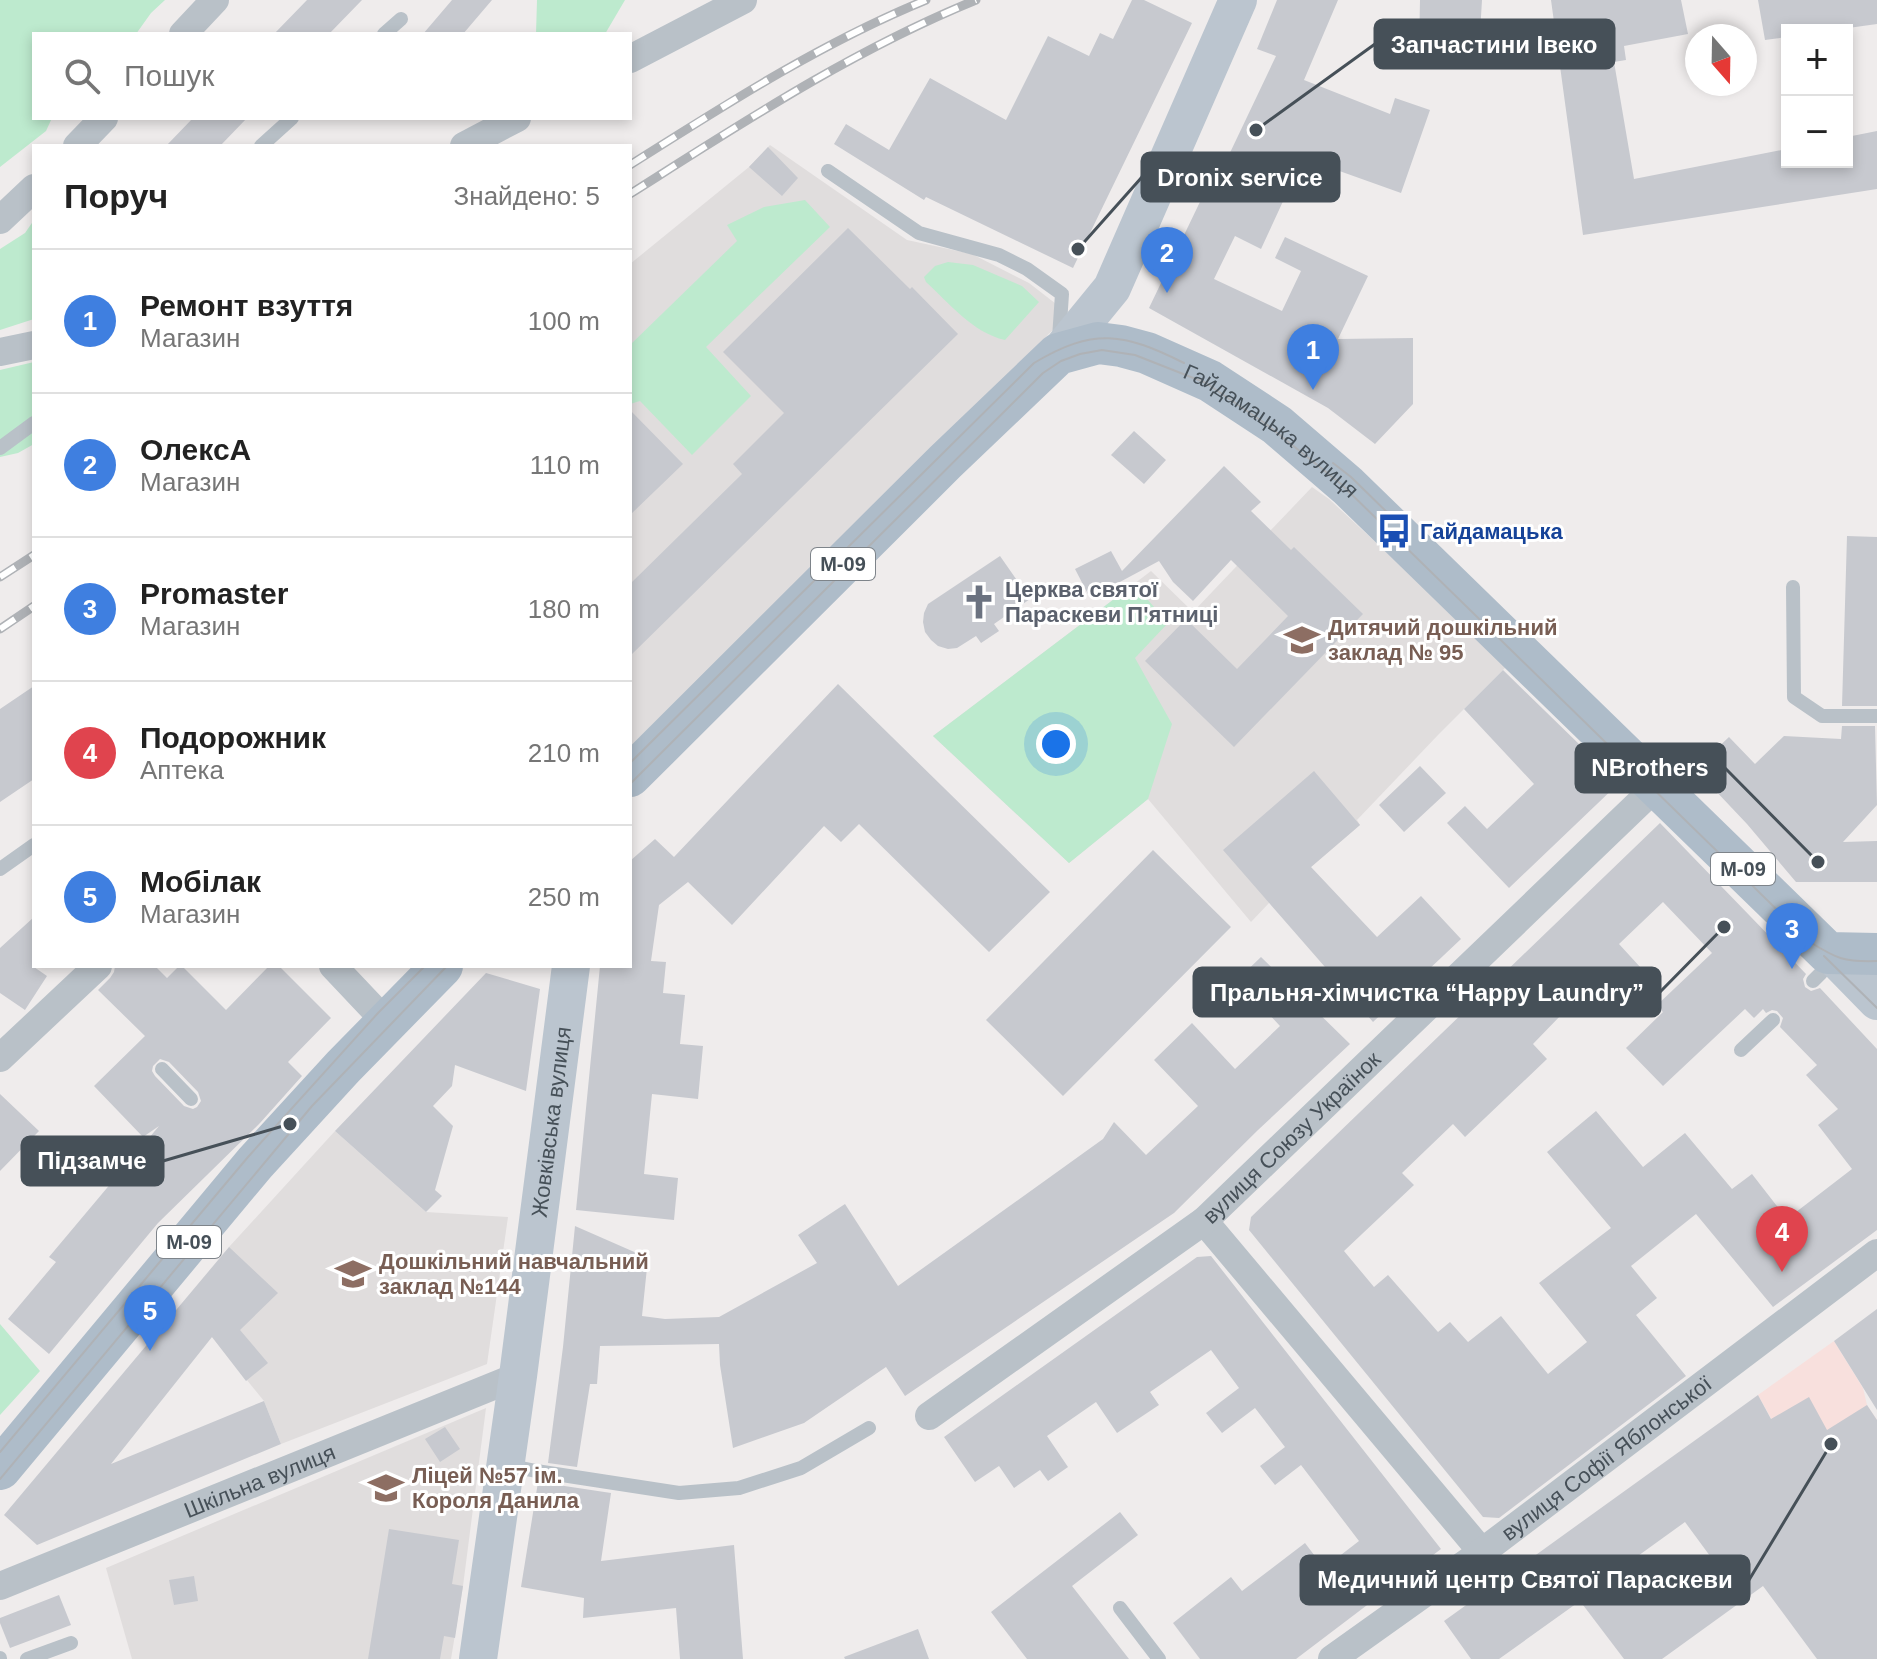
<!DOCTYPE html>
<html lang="uk">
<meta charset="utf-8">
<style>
:root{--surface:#fff;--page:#f6f6f6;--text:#222;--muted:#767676;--line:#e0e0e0;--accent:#1a73e8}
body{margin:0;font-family:Helvetica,sans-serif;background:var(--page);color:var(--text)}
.controls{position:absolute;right:24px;top:24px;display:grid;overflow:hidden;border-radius:0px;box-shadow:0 4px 12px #0003}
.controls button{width:72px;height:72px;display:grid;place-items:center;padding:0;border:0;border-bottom:2px solid var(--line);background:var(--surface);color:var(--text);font:40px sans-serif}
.compass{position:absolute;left:1685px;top:24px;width:72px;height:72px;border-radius:50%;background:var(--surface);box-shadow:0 4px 12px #0003;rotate:160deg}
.you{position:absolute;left:1056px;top:744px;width:28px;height:28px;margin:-20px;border:6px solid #fff;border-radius:50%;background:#1a73e8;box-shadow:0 0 0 12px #1a73e833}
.badge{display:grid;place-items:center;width:52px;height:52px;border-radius:50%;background:var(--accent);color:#fff;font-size:26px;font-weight:700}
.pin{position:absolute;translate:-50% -66px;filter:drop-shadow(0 2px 4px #0008)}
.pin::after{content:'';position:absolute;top:42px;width:28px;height:24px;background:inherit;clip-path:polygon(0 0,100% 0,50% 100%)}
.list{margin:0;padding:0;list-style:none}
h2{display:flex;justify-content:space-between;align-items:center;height:104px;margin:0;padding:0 32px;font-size:34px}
h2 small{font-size:26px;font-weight:400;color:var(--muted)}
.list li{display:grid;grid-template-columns:52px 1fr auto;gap:24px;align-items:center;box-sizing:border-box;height:144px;padding:0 32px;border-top:2px solid var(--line)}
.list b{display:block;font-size:30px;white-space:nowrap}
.list p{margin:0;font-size:26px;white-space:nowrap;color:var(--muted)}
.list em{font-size:26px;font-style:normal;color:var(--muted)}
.icon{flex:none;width:44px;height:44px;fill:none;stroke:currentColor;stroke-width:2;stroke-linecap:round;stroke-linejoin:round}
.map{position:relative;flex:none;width:1877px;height:1659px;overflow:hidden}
.search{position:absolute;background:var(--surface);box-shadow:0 4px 12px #0003;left:32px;top:32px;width:600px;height:88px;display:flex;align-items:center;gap:20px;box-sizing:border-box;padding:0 28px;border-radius:0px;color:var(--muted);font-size:30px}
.panel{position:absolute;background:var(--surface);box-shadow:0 4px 12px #0003;left:32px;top:144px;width:600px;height:824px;border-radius:0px}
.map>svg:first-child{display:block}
.education{fill:#e0dddd}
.medical{fill:#f8e0dd}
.green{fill:#bdeace}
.building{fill:#c7c9cf;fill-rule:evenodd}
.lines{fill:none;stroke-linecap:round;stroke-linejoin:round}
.lane{stroke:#b9c1c8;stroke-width:14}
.street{stroke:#b9c1c8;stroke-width:28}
.secondary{stroke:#bbc5cf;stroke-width:38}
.primary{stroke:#aebcc9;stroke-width:42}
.tram{stroke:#afb2b6;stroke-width:2}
.rail-casing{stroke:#afb2b6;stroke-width:9}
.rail{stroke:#fff;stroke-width:6;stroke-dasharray:18;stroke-linecap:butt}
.labels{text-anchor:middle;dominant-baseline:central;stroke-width:6;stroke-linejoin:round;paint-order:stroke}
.shield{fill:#fff;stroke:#7e848a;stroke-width:2}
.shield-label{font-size:20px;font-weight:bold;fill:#465058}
.street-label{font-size:22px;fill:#465058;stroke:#fff}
.transit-label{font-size:22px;font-weight:bold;fill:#164399;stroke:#fff;text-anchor:start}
.worship-label{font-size:22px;font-weight:bold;fill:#5b616d;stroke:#fff;text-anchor:start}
.education-label{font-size:22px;font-weight:bold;fill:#785e54;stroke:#fff;text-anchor:start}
.leader{fill:none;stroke:#465058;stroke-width:3}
.callout-dot{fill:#465058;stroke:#fff;stroke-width:3}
.callout{fill:#465058;stroke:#465058;stroke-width:3}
.callout-label{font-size:24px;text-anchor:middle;font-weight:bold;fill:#fff}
</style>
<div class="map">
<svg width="1877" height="1659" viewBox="0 0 1877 1659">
<rect width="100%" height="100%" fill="#efecec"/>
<!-- education -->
<path class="education" d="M770,145L907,240L972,254L1029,283L1069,314L630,747V264L749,167Z
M1312,487L1329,499L1508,665L1438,735L1357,820L1360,825L1269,903L1251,922L1148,799L1069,863L933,736L1151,571L1193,612Z
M335,1131L426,1212L508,1217L487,1364L281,1444L264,1401L212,1337L229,1247Z
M486,1408L463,1586L451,1659H132L106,1568Z"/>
<!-- medical -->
<path class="medical" d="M1834,1341L1863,1388L1867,1405L1877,1420L1804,1477L1758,1395Z"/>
<!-- green -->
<path class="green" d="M0,0H165L151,13L136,34H34V118H52L46,131L0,167Z
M537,0H625L605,34H536Z
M805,200L830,227L706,347L751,396L692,455L640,401L630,404V345L737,241L727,225L764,207Z
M34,220V319L0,330V249L25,233Z
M948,262L973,265L1022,286L1039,302L1005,340C973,333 949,303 926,282L924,277L935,266Z
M34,362V444L18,453L0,457V370Z
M1134,584L1168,623L1135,658L1172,724L1148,799L1069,863L933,736Z
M0,1324L40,1371L0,1415Z"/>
<!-- building -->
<path class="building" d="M307,0H362L329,34H274Z
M452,0H492L463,34H423Z
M1132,0H1144L1192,23L1073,268L926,197L924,200L834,144L846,124L889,150L930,78L1006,120L1048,36L1089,56L1100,33L1113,39Z
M1277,0H1338L1304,80L1390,114L1395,98L1430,110L1401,193L1303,158L1261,249L1235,236L1214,279L1282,311L1301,271L1275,258L1285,237L1368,276L1338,339L1413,338V404L1375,444L1328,408L1149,308L1222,156L1227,159L1276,56L1257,49Z
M1420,0H1482L1479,50L1419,51Z
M1551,0H1681L1688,34L1624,46L1626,60L1614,62L1634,179L1787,149V162H1847V137L1877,131V189L1583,235Z
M1758,0H1877V24L1834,30H1787V37L1765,40Z
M193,118H247L220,146H166Z
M768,147L798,178L782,196L749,167Z
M848,228L910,289L912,287L958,334L630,656V584L742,474L733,464L784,413L723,352Z
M630,410L683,464L630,515Z
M1134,431L1166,460L1144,484L1111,455Z
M1224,466L1261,502L1251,511L1291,550L1294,547L1363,614L1234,747L1145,661L1186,619L1237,669L1288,616L1231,560L1193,601L1173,582L1159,561L1090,598L1075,569L1111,551L1122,571Z
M1847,536L1877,537V706H1842Z
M1000,556L1030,599L994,624L999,631L981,643L976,636L957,648L948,649L938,646L931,640L925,632L923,622L924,613L928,604Z
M1503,670L1619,783L1509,888L1447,823L1465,806L1487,829L1534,784L1464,709Z
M838,684L1050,892L989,952L859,824L841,842L824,826L732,925L688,882L659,905L651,961L666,962L663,993L685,995L680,1044L703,1046L698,1099L652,1094L644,1174L678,1178L674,1220L576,1210L600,966H630V861L655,839L674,857Z
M34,686V779L0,802V709Z
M1842,726H1875L1877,805L1843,842L1877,841V882H1796L1747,824L1695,769L1729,737L1755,764L1784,736L1841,739Z
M1420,766L1446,793L1404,832L1379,805Z
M1314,771L1360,825L1311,867L1377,937L1421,896L1461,939L1373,1022L1223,850Z
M1660,823L1806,974L1803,979L1805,987L1811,991L1820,988L1877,1049V1230L1773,1307L1696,1214L1631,1266L1657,1298L1636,1315L1686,1376L1499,1518L1483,1517L1249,1230L1251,1217ZM1663,902L1712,953L1656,1006L1663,1012L1626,1048L1663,1086L1745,1009L1754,1018L1763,1009L1766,1013L1772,1010L1777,1011L1783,1018L1780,1027L1817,1065L1806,1075L1838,1109L1818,1125L1852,1169L1787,1219L1752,1174L1732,1189L1685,1133L1643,1167L1596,1111L1547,1152L1611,1228L1539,1283L1587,1342L1548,1374L1501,1316L1468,1342L1450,1322L1438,1332L1388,1275L1374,1287L1344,1251L1414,1185L1402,1173L1453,1124L1465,1137L1547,1059L1533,1044L1594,981L1611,998L1641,968L1619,944Z
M1153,850L1231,927L1063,1096L986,1020Z
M34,917V967L47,976L25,1010L0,993V948Z
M1261,957L1350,1044L1258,1130L1174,1213L905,1396L886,1367L804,1423L733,1448L720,1365L719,1344L600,1346L597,1384H590L577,1467L548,1463L563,1347L575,1226L648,1258L642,1316L665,1319L719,1317L817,1263L798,1235L845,1204L898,1286L1103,1139L1114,1122L1146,1155L1198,1106L1154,1060L1192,1023L1235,1069L1280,1026L1237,980Z
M115,966H155L167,978L179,966H182L226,1010L269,966H279L331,1018L288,1062L302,1076L260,1123L158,1223L49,1354L8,1319L56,1262L49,1257L159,1126L143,1137L94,1086L145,1036L98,990L110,978L114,972ZM160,1059L169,1062L198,1092L201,1101L197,1107L193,1109L184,1106L155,1076L152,1071L153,1066Z
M486,973L540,989L526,1091L455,1065L452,1086L433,1106L453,1126L435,1190L442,1196L426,1212L335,1131Z
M0,1094L39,1131L0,1171Z
M229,1247L278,1293L240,1330L268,1363L246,1381L212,1337L111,1464L264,1401L281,1444L37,1545L4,1515Z
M1211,1256L1441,1549L1296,1659H1200L1173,1623L1231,1577L1242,1591L1305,1543L1324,1568L1359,1541L1301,1465L1275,1485L1260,1466L1285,1447L1255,1408L1222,1433L1206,1413L1239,1388L1211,1350L1150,1392L1159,1405L1117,1433L1096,1402L1047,1436L1068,1467L1048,1481L1040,1470L1014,1488L999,1466L975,1482L944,1437L1197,1257Z
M1877,1309V1410L1834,1341Z
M1758,1395L1771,1419L1809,1397L1827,1430L1867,1405L1877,1420V1659H1817L1763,1586L1662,1659H1624L1580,1601L1499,1659H1471L1444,1621ZM1685,1522L1710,1556L1649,1601L1624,1566Z
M445,1427L460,1449L440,1462L425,1439Z
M538,1482L611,1493L601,1561L734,1545L743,1659H680L676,1608L583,1618L584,1598L521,1587Z
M1120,1512L1138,1535L1072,1586L1129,1659H1027L991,1612Z
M389,1529L459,1540L452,1584L463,1586L455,1638L444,1636L440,1659H368Z
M194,1576L198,1601L174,1605L169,1580Z
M59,1595L71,1625L10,1648L0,1623V1618Z
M918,1629L929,1659H845L844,1657Z"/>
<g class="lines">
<!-- lane -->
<path class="lane" d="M384,34L401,19
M261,146L292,118
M828,171L919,233L999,255L1027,269L1062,294L1059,338
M0,448L34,423
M1793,587L1794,697L1822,716H1877
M0,869L34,845
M1813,981L1821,973L1828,954
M1741,1050L1773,1020
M162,1069L191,1099
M506,1465L536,1471L679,1493L739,1488L801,1468L869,1428
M1120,1608L1159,1659
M0,1658V1659
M27,1659L71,1643"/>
<!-- street -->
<g class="street">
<path d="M183,34L215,0"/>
<path d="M630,59L743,0"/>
<path d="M77,146L104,118"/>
<path d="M464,146L517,118"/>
<path d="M0,220L34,188"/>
<path d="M0,352L34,345"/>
<path d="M333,966L386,1022"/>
<path d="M0,1058L98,966"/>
<path d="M1204,1221L1482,1552"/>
<path id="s1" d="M929,1416L1204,1221L1657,786"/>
<path id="s2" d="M0,1586L518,1376"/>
<path id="s3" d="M1332,1659L1482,1552L1877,1253"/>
</g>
<!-- secondary -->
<g class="secondary">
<path d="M1058,354L1112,288L1238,0"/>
<path d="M1828,953L1835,958L1877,1001"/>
<path id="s4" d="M478,1659L518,1376L571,966"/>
</g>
<!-- primary -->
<g class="primary">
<path id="s5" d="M630,776L945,462L1058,354L1098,343L1121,346L1147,353L1210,381L1277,425L1348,486L1828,953L1877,954"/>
<path d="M0,1469L255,1163L343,1067L442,966"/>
</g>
<!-- tram -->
<path class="tram" d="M1333,463L1351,477L1398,523
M630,763L1034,363C1094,327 1124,333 1184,363
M630,784L1043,373L1061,361L1080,354L1102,350L1135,355L1206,383L1266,424L1341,484L1810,942C1837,959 1844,962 1877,961
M1824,956L1877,1008
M0,1452L248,1157L378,1013L425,966
M0,1479L312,1106L447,966"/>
<!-- rail casing -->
<g class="rail-casing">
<path id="rail" d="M630,165C725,105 821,43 926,0
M630,194C742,123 853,50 976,0
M0,577L34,555
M0,629L34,606"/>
</g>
<!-- rail -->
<use href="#rail" class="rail"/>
</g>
<!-- icons -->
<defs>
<g id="bus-bare" transform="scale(2.76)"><path d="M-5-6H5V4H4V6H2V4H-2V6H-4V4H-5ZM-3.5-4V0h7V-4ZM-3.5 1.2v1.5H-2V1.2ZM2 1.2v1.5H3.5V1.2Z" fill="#1a4fb4" stroke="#fff" stroke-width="2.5" paint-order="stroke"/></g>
<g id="church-bare" transform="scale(2.76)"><path d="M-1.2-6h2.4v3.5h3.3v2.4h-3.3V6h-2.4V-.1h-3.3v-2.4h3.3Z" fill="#6b7280" stroke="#fff" stroke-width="2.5" paint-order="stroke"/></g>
<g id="school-bare" transform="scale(2.76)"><path d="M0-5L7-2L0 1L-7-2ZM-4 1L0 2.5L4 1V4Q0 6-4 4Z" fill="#8d6e63" stroke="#fff" stroke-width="2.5" paint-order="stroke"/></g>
</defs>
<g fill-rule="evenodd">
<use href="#bus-bare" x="1394" y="531"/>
<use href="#church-bare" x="979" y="602"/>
<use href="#school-bare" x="1302" y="640"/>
<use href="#school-bare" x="353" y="1274"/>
<use href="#school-bare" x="386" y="1488"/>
</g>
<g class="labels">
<!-- shield labels -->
<g class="shield">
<rect x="811" y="548" width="64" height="32" rx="6"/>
<rect x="1711" y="853" width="64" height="32" rx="6"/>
<rect x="157" y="1226" width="64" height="32" rx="6"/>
</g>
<g class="shield-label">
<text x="843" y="564">М-09</text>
<text x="1743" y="869">М-09</text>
<text x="189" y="1242">М-09</text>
</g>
<!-- street labels -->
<g class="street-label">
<text stroke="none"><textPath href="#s5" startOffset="840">Гайдамацька вулиця</textPath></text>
<text stroke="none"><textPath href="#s4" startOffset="542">Жовківська вулиця</textPath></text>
<text stroke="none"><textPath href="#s1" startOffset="458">вулиця Союзу Українок</textPath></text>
<text stroke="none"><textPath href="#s3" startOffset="340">вулиця Софії Яблонської</textPath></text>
<text stroke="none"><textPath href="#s2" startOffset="280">Шкільна вулиця</textPath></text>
</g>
<!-- transit labels -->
<g class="transit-label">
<text x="1420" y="531">Гайдамацька</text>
</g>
<!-- worship labels -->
<g class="worship-label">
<text x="1005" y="589">Церква святої<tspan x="1005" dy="25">Параскеви П'ятниці</tspan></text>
</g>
<!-- education labels -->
<g class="education-label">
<text x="1328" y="627">Дитячий дошкільний<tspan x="1328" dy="25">заклад № 95</tspan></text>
<text x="379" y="1261">Дошкільний навчальний<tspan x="379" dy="25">заклад №144</tspan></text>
<text x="412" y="1475">Ліцей №57 ім.<tspan x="412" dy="25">Короля Данила</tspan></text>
</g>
</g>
<!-- callouts -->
<path class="leader" d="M1256 130L1375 44M1078 249L1142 177M1818 862L1725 768M1724 927L1660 992M290 1124L163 1161M1831 1444L1749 1580"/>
<g class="callout-dot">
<circle cx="1256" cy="130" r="8"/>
<circle cx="1078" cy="249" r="8"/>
<circle cx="1818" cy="862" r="8"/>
<circle cx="1724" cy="927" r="8"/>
<circle cx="290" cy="1124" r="8"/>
<circle cx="1831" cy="1444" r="8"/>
</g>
<g class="callout">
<rect x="1375" y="20" width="239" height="48" rx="8"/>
<rect x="1142" y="153" width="197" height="48" rx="8"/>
<rect x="1576" y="744" width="149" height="48" rx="8"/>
<rect x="1194" y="968" width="466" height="48" rx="8"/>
<rect x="22" y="1137" width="141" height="48" rx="8"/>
<rect x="1301" y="1556" width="448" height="48" rx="8"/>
</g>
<g class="callout-label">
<text x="1494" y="53">Запчастини Івеко</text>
<text x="1240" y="186">Dronix service</text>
<text x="1650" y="776">NBrothers</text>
<text x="1427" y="1001">Пральня-хімчистка “Happy Laundry”</text>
<text x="92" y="1169">Підзамче</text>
<text x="1525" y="1588">Медичний центр Святої Параскеви</text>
</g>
</svg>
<div class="controls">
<button>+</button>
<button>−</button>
</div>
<svg class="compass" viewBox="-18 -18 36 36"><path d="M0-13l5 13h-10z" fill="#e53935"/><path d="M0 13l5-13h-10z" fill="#767676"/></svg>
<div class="you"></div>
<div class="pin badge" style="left:1313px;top:390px;background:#3f7fe0">1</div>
<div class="pin badge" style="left:1167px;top:293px;background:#3f7fe0">2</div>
<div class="pin badge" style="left:1792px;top:969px;background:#3f7fe0">3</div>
<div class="pin badge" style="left:1782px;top:1272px;background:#e0444e">4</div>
<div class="pin badge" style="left:150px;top:1351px;background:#3f7fe0">5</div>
<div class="search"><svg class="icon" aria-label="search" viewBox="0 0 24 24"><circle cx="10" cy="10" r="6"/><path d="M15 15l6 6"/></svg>Пошук</div>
<section class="panel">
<h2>Поруч<small>Знайдено: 5</small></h2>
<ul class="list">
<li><span class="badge" style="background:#3f7fe0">1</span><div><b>Ремонт взуття</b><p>Магазин</p></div><em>100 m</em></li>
<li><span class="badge" style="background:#3f7fe0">2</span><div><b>ОлексА</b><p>Магазин</p></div><em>110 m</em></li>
<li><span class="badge" style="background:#3f7fe0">3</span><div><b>Promaster</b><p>Магазин</p></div><em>180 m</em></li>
<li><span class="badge" style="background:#e0444e">4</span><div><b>Подорожник</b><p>Аптека</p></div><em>210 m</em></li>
<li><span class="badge" style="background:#3f7fe0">5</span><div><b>Мобілак</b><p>Магазин</p></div><em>250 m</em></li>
</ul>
</section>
</div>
